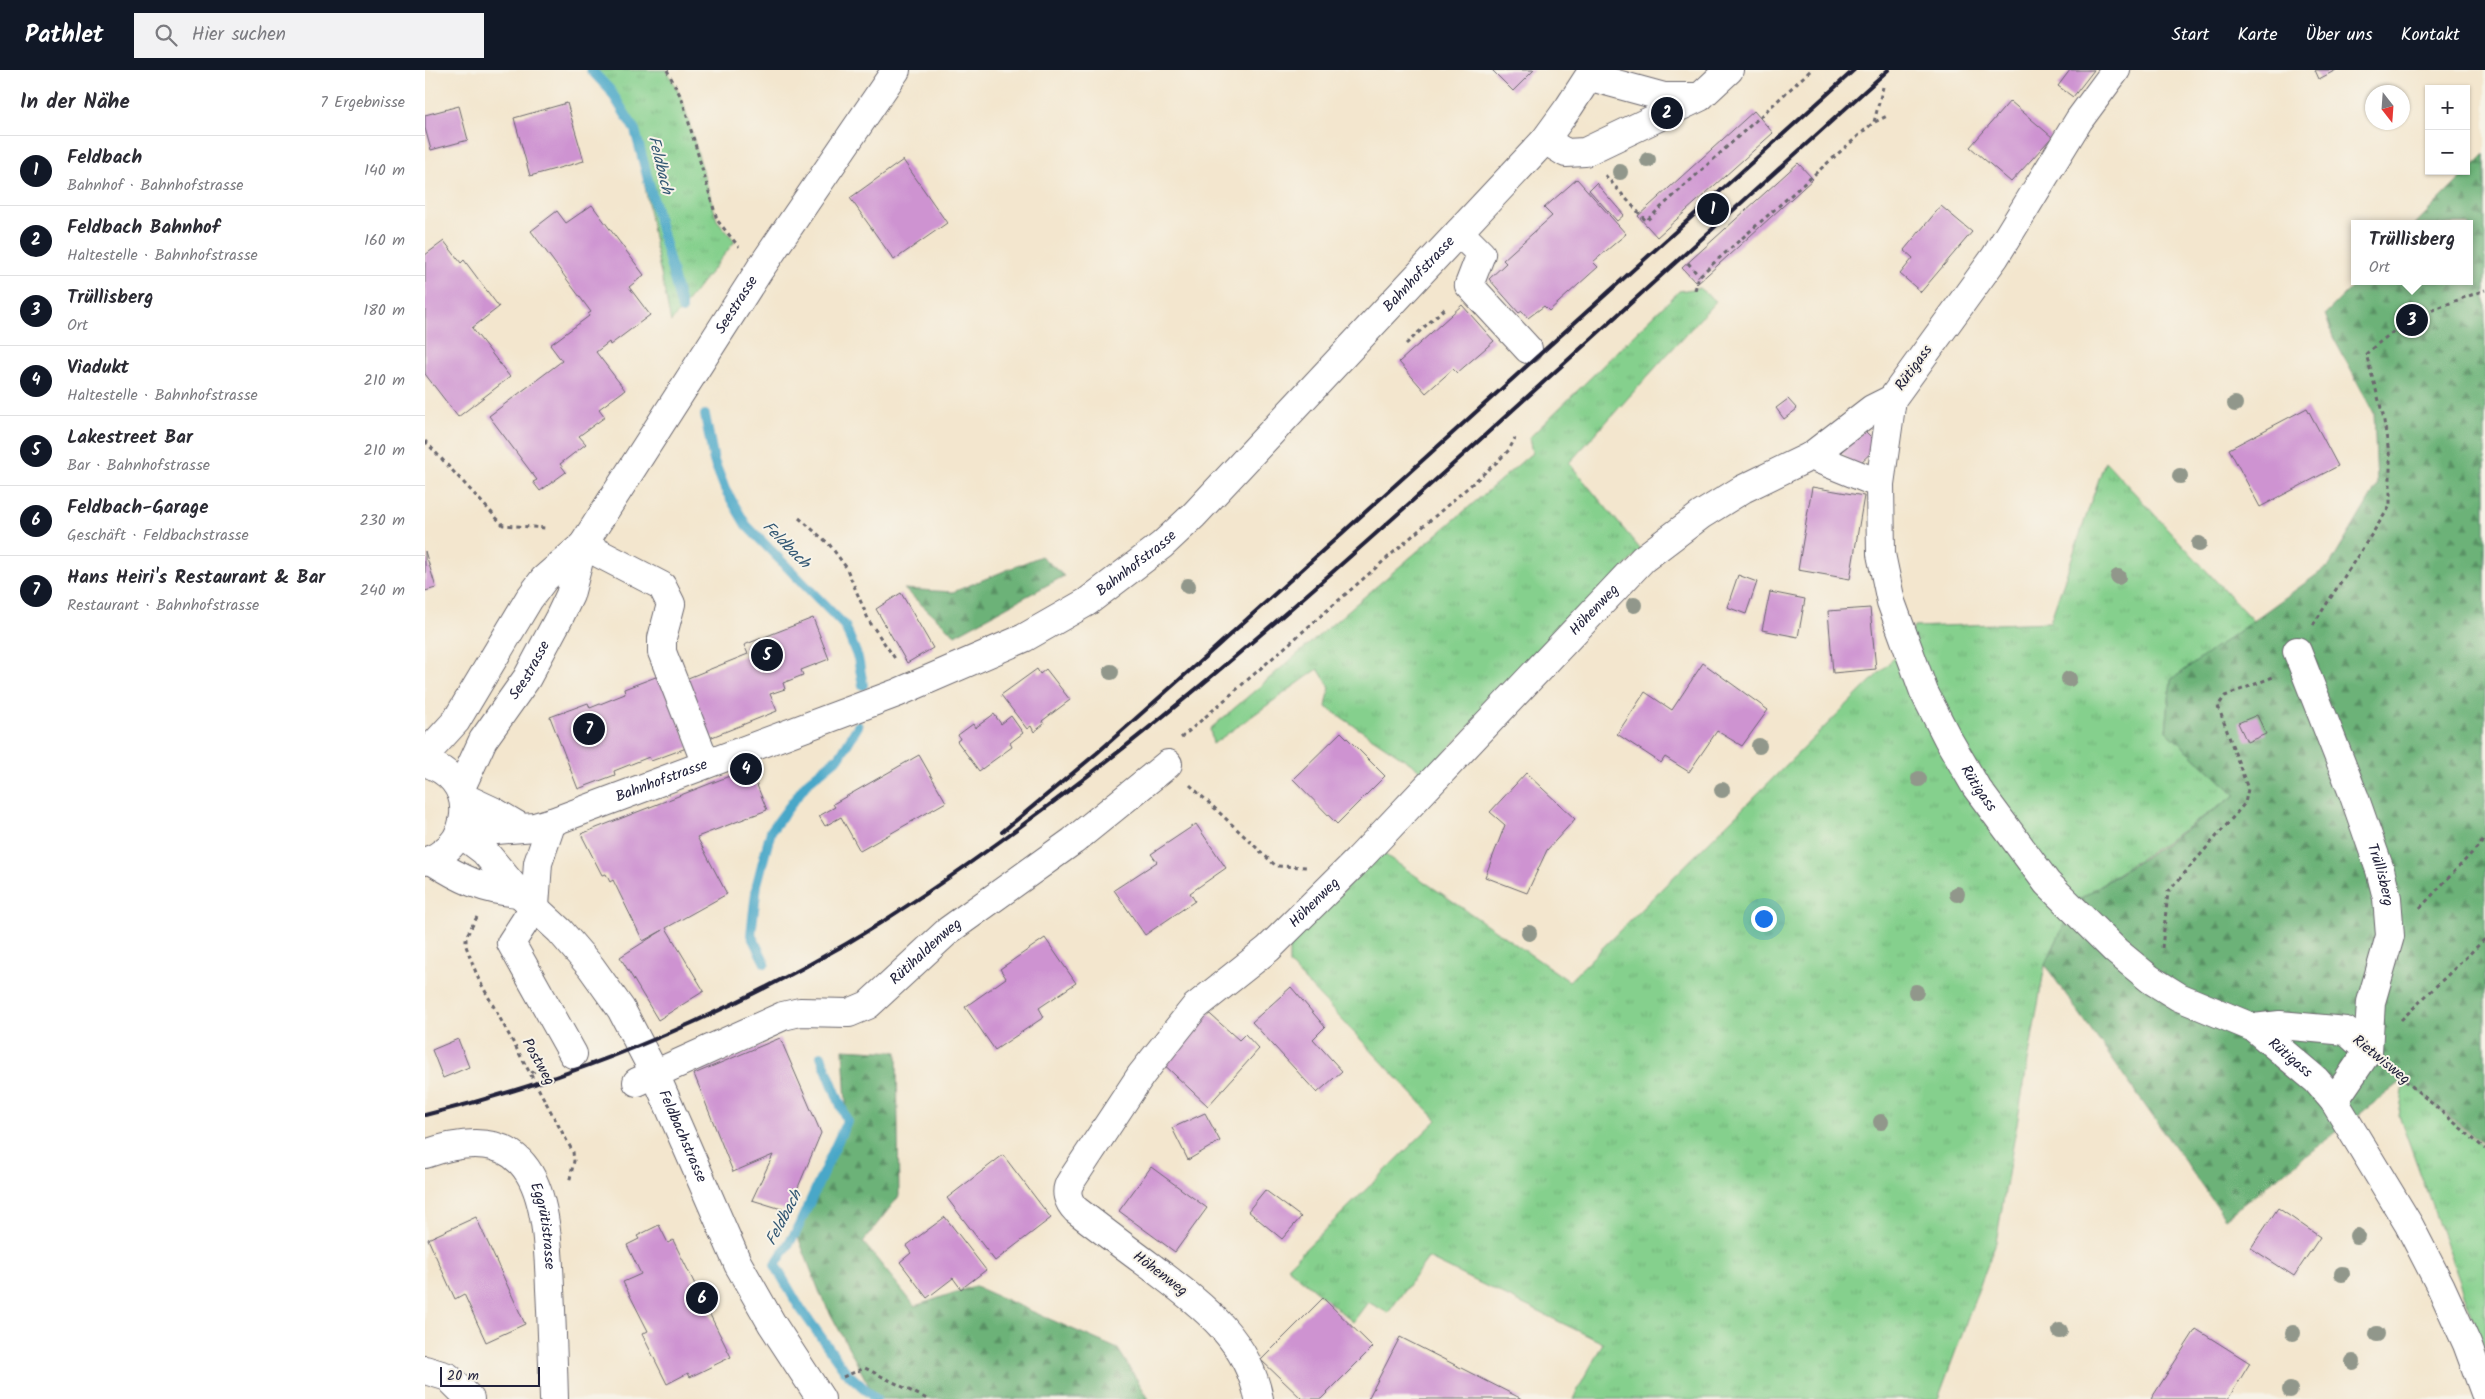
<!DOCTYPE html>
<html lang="de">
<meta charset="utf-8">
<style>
:root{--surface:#fff;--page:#f2f2f3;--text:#2b2b33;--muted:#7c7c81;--line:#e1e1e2;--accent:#111827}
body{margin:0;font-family:Kalam,sans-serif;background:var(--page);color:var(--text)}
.controls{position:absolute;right:15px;top:15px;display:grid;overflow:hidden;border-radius:0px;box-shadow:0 1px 4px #0004}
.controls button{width:45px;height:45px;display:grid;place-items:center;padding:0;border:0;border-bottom:1px solid var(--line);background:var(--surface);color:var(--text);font:25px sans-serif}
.compass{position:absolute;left:1940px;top:15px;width:45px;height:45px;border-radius:50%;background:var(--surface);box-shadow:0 1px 4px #0004;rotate:163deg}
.scale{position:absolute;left:15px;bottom:12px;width:100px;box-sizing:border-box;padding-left:5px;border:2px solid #22223b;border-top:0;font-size:14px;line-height:18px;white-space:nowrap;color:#22223b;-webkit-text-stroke:4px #f7f3e8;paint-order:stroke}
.you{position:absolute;left:1338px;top:848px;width:18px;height:18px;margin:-12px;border:4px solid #fff;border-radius:50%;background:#1a73e8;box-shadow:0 0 0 8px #1a73e833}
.badge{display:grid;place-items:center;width:32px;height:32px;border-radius:50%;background:var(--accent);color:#fff;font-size:16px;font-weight:700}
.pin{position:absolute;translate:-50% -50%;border:2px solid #fff;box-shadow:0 1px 5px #0006}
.popup{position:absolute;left:1926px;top:150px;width:122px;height:65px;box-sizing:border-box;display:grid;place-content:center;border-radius:0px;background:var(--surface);filter:drop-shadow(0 1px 4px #0005);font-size:16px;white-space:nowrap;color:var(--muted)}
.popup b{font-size:19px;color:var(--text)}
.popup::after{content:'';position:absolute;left:50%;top:100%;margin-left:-10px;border:10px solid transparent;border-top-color:var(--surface)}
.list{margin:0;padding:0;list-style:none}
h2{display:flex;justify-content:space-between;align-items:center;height:65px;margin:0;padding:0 20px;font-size:21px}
h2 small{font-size:16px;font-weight:400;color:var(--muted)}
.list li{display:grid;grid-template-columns:32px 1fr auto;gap:15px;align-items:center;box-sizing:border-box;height:70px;padding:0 20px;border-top:1px solid var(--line)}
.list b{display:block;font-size:19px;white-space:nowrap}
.list p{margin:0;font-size:16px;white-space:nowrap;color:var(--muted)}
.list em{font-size:16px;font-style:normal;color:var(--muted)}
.icon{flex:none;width:28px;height:28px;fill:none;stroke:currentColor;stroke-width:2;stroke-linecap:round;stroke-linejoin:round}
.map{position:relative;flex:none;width:2060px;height:1329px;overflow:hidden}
header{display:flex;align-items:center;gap:30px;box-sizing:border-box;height:70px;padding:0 25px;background:var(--accent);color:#fff}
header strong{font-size:24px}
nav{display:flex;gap:28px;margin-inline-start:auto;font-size:18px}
.search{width:350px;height:45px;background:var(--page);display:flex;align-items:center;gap:12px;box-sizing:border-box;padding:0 18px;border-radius:0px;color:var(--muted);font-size:19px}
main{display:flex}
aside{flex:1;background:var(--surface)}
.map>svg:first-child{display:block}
.grass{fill:url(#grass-tufts);stroke:#547964}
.forest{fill:url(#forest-firs);stroke:#476a5a}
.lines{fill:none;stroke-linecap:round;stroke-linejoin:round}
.stream{stroke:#4aa7c8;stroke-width:10}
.building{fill:#ce93d1}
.minor-casing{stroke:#6b676e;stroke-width:30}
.major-casing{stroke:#6b676e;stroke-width:30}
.path{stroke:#6b676e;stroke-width:3;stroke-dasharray:4 4;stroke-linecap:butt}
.minor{stroke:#fff;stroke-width:28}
.major{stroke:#fff;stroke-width:28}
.rail{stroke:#22223b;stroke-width:4}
.tree{fill:#91978b}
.labels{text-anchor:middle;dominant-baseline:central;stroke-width:4;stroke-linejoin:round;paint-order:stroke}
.street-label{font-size:15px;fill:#22223b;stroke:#f7f3e8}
.water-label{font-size:16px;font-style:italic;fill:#325773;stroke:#f7f3e8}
</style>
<header>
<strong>Pathlet</strong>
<div class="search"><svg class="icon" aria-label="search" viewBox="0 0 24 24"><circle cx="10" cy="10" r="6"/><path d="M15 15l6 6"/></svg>Hier suchen</div>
<nav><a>Start</a><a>Karte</a><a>Über uns</a><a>Kontakt</a></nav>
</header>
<main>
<aside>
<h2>In der Nähe<small>7 Ergebnisse</small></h2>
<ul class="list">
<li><span class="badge">1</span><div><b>Feldbach</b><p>Bahnhof · Bahnhofstrasse</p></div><em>140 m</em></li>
<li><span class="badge">2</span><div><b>Feldbach Bahnhof</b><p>Haltestelle · Bahnhofstrasse</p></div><em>160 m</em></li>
<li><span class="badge">3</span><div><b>Trüllisberg</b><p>Ort</p></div><em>180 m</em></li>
<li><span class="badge">4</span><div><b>Viadukt</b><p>Haltestelle · Bahnhofstrasse</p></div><em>210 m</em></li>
<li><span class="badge">5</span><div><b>Lakestreet Bar</b><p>Bar · Bahnhofstrasse</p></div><em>210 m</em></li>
<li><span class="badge">6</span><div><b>Feldbach-Garage</b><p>Geschäft · Feldbachstrasse</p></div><em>230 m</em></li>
<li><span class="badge">7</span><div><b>Hans Heiri's Restaurant &amp; Bar</b><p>Restaurant · Bahnhofstrasse</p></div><em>240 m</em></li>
</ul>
</aside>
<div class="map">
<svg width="2060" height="1329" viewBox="0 0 2060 1329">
<defs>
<pattern id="grass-tufts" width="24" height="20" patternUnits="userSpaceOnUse" patternTransform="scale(1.25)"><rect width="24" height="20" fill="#85d08d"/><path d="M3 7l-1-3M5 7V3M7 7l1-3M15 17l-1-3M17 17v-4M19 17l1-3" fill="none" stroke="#73b27b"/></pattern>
<pattern id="forest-firs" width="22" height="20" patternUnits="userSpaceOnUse" patternTransform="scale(1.25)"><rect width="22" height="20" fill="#6cb278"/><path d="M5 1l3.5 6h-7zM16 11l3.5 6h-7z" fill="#589064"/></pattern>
</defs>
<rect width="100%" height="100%" fill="#f7f3e8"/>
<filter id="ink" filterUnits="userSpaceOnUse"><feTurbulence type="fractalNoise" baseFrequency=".02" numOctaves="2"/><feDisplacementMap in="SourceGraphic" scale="10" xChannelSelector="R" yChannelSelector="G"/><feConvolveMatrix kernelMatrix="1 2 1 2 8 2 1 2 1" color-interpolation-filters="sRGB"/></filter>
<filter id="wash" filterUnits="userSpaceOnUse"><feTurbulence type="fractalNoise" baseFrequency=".0096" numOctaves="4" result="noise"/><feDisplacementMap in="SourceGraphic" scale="20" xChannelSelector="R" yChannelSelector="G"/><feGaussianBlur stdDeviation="1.12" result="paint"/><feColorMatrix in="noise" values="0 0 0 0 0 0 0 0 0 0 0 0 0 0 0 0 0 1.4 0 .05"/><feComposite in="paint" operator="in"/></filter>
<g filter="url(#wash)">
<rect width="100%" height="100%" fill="#f3e6ce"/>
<!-- grass -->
<path class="grass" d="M166,0H242L257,29L292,150L310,171L246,252L233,190L210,60L185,20Z
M1274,218L1291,231L1144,393L1216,480L1000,703L901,637L905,617L893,599L788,674L785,659L1107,383L1104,368L1254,221Z
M1680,391L1828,551L1746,610L1741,661L1811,725L1650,832L1620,895L1571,1172L1513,1329H1148L1178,1273L1003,1188L963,1243L943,1232L928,1252L862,1197L1012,1050L864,894V877L956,782L1144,911L1474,583L1489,557L1625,552Z
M1980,1009L2060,1079V1281L1974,1045Z"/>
<!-- forest -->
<path class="forest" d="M2060,84V1076L1980,1009L1800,1148L1620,895L1650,832L1728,782L1811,725L1741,661L1746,610L1905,495L1952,416L1949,343L1908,267L1900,244L1933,211H2044V154H1990Z
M616,486L639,506L530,565L479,519L528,522Z
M418,979L472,982L474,1126L438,1172L490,1236L549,1216L693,1279L724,1329H451L396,1226L371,1162L422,1051Z"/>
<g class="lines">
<!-- stream -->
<path class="stream" d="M166,0L185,20L210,60L257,239
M280,345L289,391L300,419L321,455L420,556L433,588L438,615
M340,893L326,865L332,814L346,761L382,713L415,686L433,656
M396,986L422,1051L371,1162L350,1195L373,1235L421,1302L451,1329"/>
</g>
<g id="blocks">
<!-- building -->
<path class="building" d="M1067,0H1109L1088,21Z
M1645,0H1669L1648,27L1633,16Z
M1890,0H1911L1894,9Z
M1585,31L1627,67L1586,112L1545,77Z
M142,33L159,91L105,106L89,48Z
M34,36L43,70L6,80L0,58V45Z
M1329,41L1348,63L1232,167L1213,146Z
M478,90L522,153L469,190L425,128Z
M1373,93L1388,109L1272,214L1257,198Z
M1152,109L1201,164L1168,192L1173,197L1124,241L1119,236L1103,248L1097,241L1094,243L1064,209L1081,193L1078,190L1127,146L1119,138Z
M1171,113L1199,145L1192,151L1164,120Z
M167,135L219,205L204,217L225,245L185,275L184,272L171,282L200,320L174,339L180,347L154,366L161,374L135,394L141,402L115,421L108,412L112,410L64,346L137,291L125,275L164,246L163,244L166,242L106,161L132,141L141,153Z
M1516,136L1547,162L1496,222L1475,204L1488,188L1479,180Z
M19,171L36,193L39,190L74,237L47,258L85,307L33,347L0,304V185Z
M1037,235L1069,271L1032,303L1028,299L1001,323L974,292Z
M1363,329L1372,339L1359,349L1351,338Z
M1882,338L1913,396L1835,437L1804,379Z
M1439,360L1454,375L1431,397L1416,382Z
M1387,417L1439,426L1425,509L1373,500Z
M0,481L11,518L0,521Z
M1313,505L1332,512L1321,544L1302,537Z
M1345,522L1380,529L1373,567L1337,560Z
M476,523L508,578L482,593L451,539Z
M1445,538L1451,599L1408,603L1403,541Z
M388,548L404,589L376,600L378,605L358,613L360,619L345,624L352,641L282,669L258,610L323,584L319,575Z
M1278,593L1343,640L1317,676L1292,661L1264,702L1240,687L1236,693L1192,664L1220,622L1247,640Z
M612,599L615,604L621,599L645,630L617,651L619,654L609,662L606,656L602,659L576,625Z
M236,605L264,677L226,691L224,687L189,701L190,705L153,719L125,647L163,633L165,638L200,624L199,619Z
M569,644L576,654L586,646L598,663L585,673L587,677L554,701L532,671L535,669L533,665L548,654L550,658Z
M1832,645L1841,664L1822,672L1813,653Z
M916,662L960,706L912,754L868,709Z
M494,685L521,732L435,781L416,747L400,756L394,746L410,737L408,734Z
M325,698L342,740L272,767L302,824L241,858L279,921L233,950L195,887L238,860L218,871L188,810L185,812L181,804L177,805L156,764Z
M1101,703L1150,749L1122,780L1102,823L1060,807L1080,755L1065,742Z
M771,754L801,798L765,823L770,831L720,865L689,820L732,792L726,784Z
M620,868L651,913L614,938L619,947L570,980L540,937L581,908L575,899Z
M866,917L900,957L888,969L917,1001L892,1023L827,952Z
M778,938L814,970L820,964L834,979L783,1036L734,990Z
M355,968L396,1063L363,1141L327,1130L348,1085L308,1102L269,1004Z
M33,969L44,997L18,1008L7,980Z
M780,1043L795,1071L763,1090L747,1058Z
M578,1085L626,1148L570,1191L522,1128Z
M726,1097L782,1138L750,1182L694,1141Z
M840,1120L876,1147L857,1169L823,1141Z
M1853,1138L1895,1167L1869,1206L1826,1178Z
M51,1147L100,1254L61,1272L39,1224L30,1229L3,1169Z
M520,1147L561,1200L536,1219L528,1208L502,1228L475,1192L486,1183L481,1176Z
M234,1155L243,1173L248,1170L306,1287L265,1307L263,1303L242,1314L217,1264L223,1261L198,1212L216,1204L202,1175L214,1169L212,1166Z
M898,1228L948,1277L896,1329H877L836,1290Z
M1771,1259L1825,1293L1803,1329H1726Z
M975,1267L1097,1329H943Z"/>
</g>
</g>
<g filter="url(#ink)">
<use href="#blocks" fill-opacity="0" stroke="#6b676e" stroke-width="1"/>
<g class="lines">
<!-- minor casing -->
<g class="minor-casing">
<g id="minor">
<path id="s1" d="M1691,0L1654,50L1570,187L1467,329L1455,414L1456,484L1466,532L1499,622L1523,669L1551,717L1622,813L1691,881L1725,909L1754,927L1829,958L1891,1010L1909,1031L1984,1155L2016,1217L2042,1274L2060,1323"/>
<path d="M1166,7L1239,27H1271"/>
<path d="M1120,70L1141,83L1160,82L1275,27L1304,0"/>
<path d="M1034,162L1056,184L1044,215L1103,279"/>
<path d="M1386,386L1455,414"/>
<path d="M158,475L237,516L246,534L237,568V582L281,694"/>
<path id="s2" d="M1872,581L1929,726L1955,800L1962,828L1965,866L1946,932L1943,981L1909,1031"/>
<path d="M38,727L68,741L95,757"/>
<path d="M127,752L113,793L110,836L86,873L148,984"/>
<path id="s3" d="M35,763L110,757L127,752L472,623L599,568L662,532L737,475L769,445L1120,70L1144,37L1168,0"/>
<path d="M1829,958L1855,955L1921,961L1943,981"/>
<path id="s4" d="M212,1012L358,946L375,942L424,943L443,935L524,860L648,771L743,694"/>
<path id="s5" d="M0,1084C115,1044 122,1132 125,1219C127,1256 128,1292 129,1329"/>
<path d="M0,1300L23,1307L45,1329"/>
<path id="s6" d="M834,1329C822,1267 775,1234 728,1198C702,1179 677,1160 651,1140C643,1132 639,1121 646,1111L716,1005L770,937L843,879L932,791L1218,489L1276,445L1318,419L1386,386L1447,339L1467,329"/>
</g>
</g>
<!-- major casing -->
<g class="major-casing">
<g id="major">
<path id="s7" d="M0,685L31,651L104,529L119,509L158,475L335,199L471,0"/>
<path d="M0,692C11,696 21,701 29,711C47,733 40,768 17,783C12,787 7,790 0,791"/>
<path id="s8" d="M35,720L58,670L102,608L134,548L145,525L158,475"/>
<path id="s9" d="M35,763L59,781L94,823L135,861L166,897L196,939L230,1004L313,1194L347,1254L396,1329"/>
<path d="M6,790C36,809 58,820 94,823"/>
</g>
</g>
<!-- path -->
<path class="path" d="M242,0L257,29L292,150L314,177
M1450,52L1464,45
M1180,105L1221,151L1386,0
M1263,193L1274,206
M1270,220L1274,206L1449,52L1458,17
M981,274L1022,236
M0,371L78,455L121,458
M374,448L404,474L421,497L444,551L471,590
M1888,555L1965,436V389L1958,345L1941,284C1980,248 2011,238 2060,220
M756,668L1072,392L1084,380L1090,368
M765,715L851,796L882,797
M1995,838L2060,769
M52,847L41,867V876L53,908L148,1082L149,1091L144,1113
M1737,878L1743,822L1804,752L1820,733L1823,719L1793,636L1800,626L1848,607
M1976,950L2060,869
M1968,1000L2060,1079
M106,1003L119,997
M418,1307L440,1298L502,1329"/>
<!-- minor -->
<use href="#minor" class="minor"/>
<!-- major -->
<use href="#major" class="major"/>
<!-- rail -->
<path class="rail" d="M577,762L672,683L789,579L1429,0
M0,1045C149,1009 289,950 421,874C482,838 539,798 596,756C744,648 880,528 1016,405C1165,270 1314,135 1463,0"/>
</g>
<!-- trees -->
<g class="tree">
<circle cx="1223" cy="90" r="8"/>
<circle cx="1195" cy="102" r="8"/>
<circle cx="1810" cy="334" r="8"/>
<circle cx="1755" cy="406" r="8"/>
<circle cx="1774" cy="474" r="8"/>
<circle cx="1693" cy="507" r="8"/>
<circle cx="763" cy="516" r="8"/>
<circle cx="1209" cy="535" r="8"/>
<circle cx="686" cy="602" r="8"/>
<circle cx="1644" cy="609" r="8"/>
<circle cx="1334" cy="676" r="8"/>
<circle cx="1494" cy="709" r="8"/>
<circle cx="1297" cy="720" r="8"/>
<circle cx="1532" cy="824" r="8"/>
<circle cx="1104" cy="863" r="8"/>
<circle cx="1491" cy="922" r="8"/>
<circle cx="1456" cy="1052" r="8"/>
<circle cx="1932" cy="1166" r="8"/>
<circle cx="1917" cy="1204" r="8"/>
<circle cx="1635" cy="1261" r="8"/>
<circle cx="1868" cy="1263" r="8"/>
<circle cx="1952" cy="1264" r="8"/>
<circle cx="1928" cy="1292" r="8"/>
<circle cx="1865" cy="1320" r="8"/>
</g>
</g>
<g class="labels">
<!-- street labels -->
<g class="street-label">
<text stroke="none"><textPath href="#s3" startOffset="1140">Bahnhofstrasse</textPath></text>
<text stroke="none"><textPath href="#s7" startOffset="550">Seestrasse</textPath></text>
<text transform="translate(1489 298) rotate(-54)">Rütigass</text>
<text stroke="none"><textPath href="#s3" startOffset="735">Bahnhofstrasse</textPath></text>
<text stroke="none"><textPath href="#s6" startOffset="1079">Höhenweg</textPath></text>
<text stroke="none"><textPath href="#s8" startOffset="139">Seestrasse</textPath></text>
<text stroke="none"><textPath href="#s3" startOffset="210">Bahnhofstrasse</textPath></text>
<text stroke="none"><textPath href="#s1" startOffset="810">Rütigass</textPath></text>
<text stroke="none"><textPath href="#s2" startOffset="239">Trüllisberg</textPath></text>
<text stroke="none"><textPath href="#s6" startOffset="674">Höhenweg</textPath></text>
<text stroke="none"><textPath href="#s4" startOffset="326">Rütihaldenweg</textPath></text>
<text stroke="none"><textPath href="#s1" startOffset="1230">Rütigass</textPath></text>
<text transform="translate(1956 990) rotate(39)">Rietwisweg</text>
<text transform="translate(113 992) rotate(61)">Postweg</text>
<text stroke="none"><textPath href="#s9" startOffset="381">Feldbachstrasse</textPath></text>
<text stroke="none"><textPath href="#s5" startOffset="171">Eggrütistrasse</textPath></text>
<text transform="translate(735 1204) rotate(37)">Höhenweg</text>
</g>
<!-- water labels -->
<g class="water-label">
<text transform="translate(235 95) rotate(76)">Feldbach</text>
<text transform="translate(361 475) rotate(45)">Feldbach</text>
<text transform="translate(359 1148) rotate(-62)">Feldbach</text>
</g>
</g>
</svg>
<div class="controls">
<button>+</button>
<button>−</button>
</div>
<svg class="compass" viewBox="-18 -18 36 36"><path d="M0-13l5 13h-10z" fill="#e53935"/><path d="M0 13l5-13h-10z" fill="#7c7c81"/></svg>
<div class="scale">20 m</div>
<div class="you"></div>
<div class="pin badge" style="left:1288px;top:139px">1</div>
<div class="pin badge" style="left:1242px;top:43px">2</div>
<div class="pin badge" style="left:1987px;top:250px">3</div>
<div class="popup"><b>Trüllisberg</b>Ort</div>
<div class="pin badge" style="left:321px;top:699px">4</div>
<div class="pin badge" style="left:342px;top:585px">5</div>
<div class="pin badge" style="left:277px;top:1228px">6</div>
<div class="pin badge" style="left:164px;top:659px">7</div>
</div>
</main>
